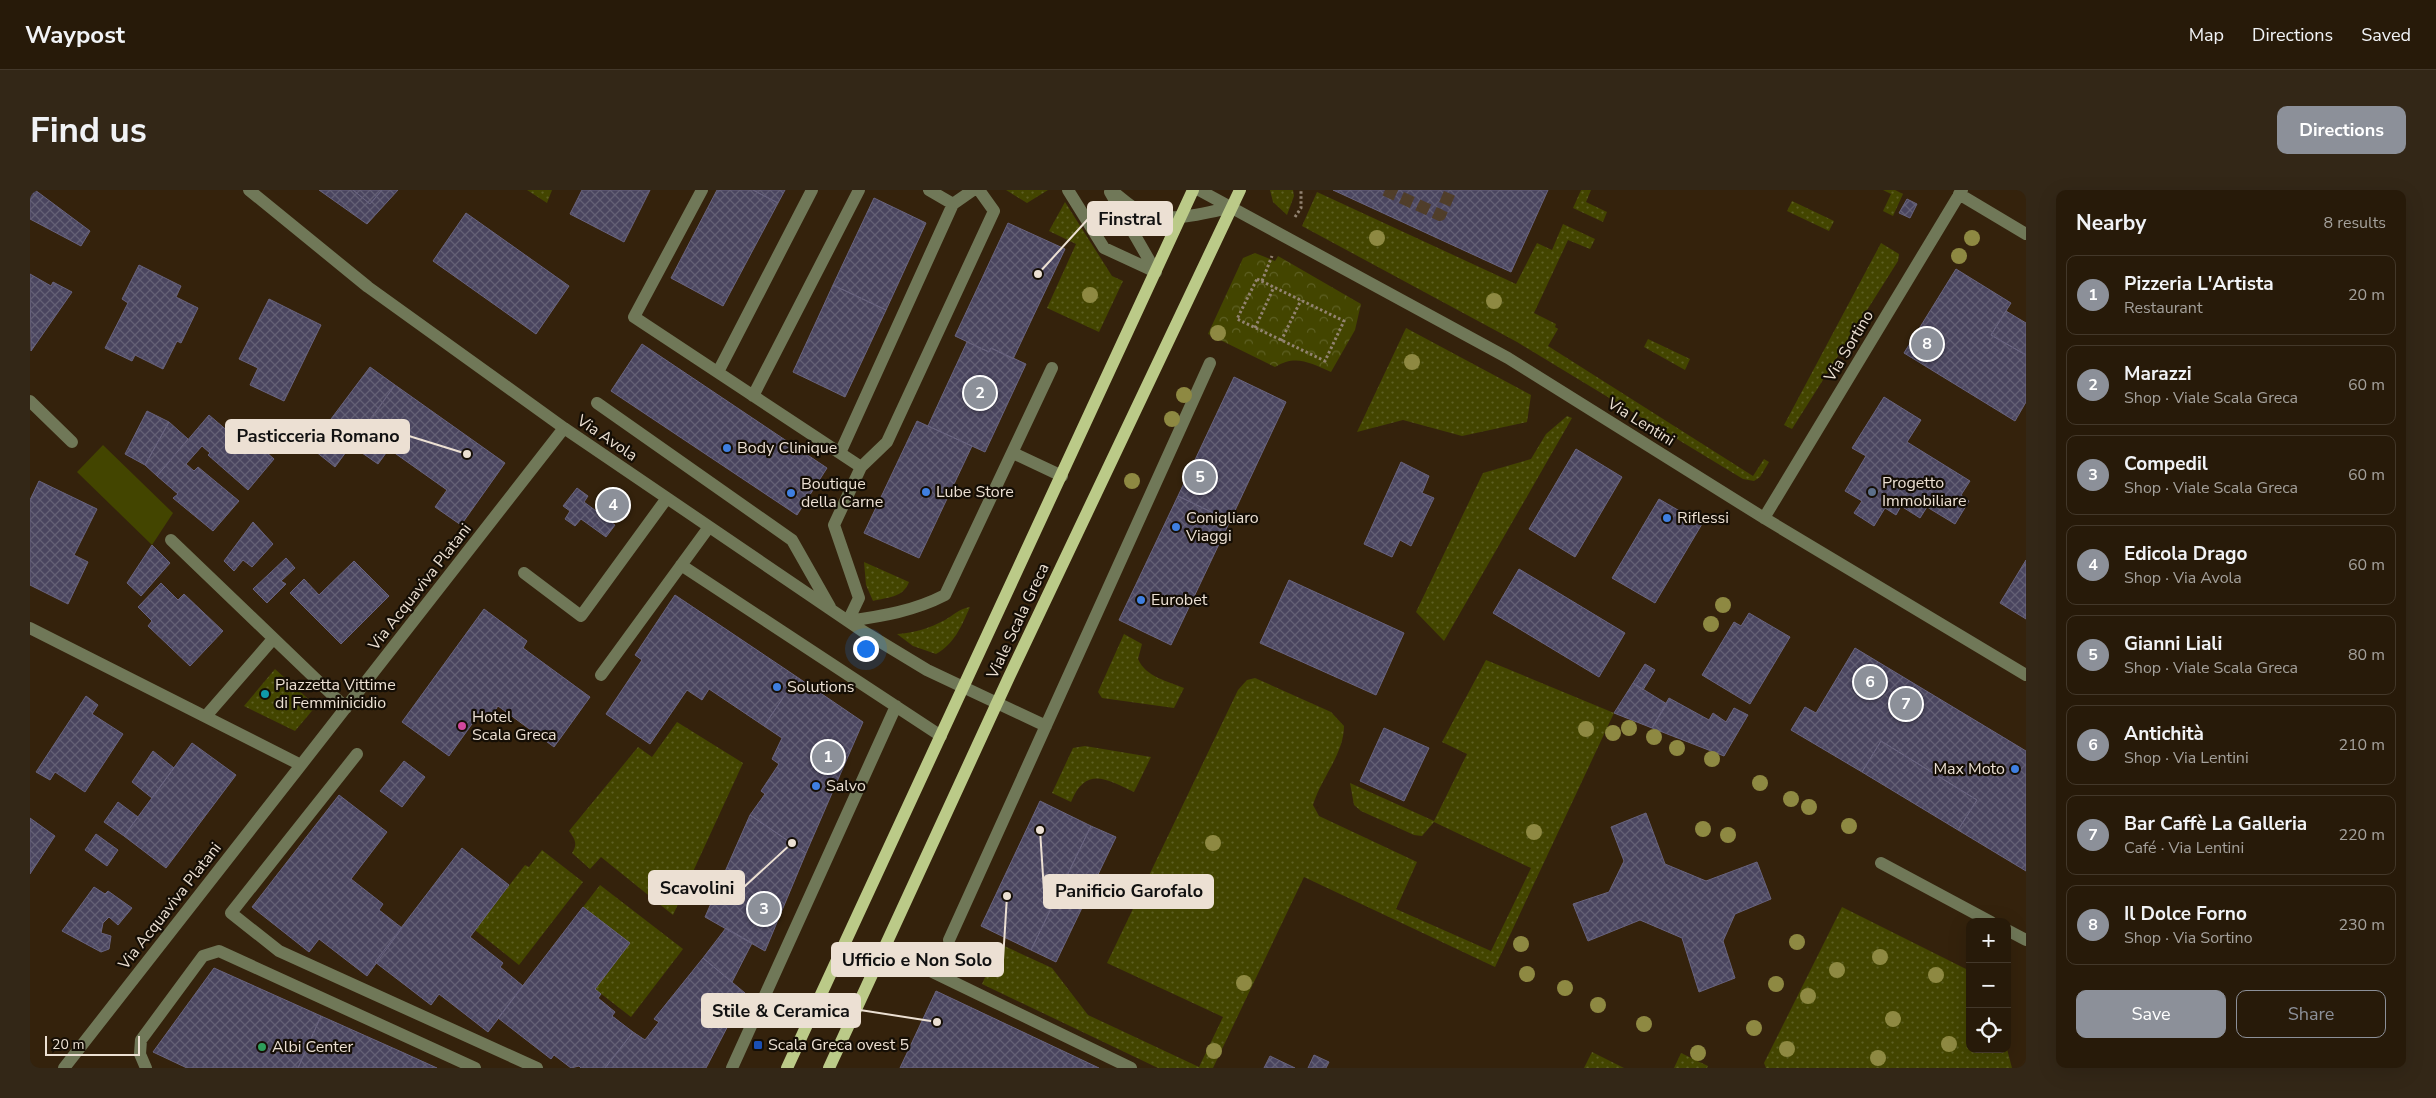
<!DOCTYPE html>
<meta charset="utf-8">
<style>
:root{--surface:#271a09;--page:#332717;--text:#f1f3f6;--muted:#a4a19c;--line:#43382a;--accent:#8c9099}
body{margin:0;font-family:"Nunito Sans",sans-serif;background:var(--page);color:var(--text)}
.controls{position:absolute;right:15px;bottom:15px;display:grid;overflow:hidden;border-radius:10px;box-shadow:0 5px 20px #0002}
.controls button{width:45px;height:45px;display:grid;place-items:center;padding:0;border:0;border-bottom:1px solid var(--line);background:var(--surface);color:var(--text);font:25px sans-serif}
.scale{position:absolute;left:15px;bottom:12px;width:95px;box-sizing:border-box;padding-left:5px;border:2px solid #ece0d3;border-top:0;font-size:14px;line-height:18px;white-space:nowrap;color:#ece0d3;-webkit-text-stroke:4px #150e05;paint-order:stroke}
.you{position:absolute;left:835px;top:458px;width:18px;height:18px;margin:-12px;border:4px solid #fff;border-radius:50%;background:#1a73e8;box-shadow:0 0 0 8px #1a73e833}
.badge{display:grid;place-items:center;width:32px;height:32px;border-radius:50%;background:var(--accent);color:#fff;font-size:16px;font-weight:700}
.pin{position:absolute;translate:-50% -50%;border:2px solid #fff;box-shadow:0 1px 5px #0006}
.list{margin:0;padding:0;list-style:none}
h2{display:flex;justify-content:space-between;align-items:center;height:65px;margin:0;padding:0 20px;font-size:21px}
h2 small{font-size:16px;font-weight:400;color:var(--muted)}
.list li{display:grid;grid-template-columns:32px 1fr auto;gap:15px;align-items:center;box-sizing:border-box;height:80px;margin:0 10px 10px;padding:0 10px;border:1px solid var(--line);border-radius:10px}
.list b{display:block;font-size:19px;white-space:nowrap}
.list p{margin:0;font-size:16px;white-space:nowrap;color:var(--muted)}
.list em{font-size:16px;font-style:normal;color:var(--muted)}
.actions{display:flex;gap:10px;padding:15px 20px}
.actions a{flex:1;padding:11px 0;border:1px solid var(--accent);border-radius:10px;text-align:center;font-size:18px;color:var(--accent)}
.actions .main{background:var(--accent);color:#fff}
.icon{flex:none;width:28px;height:28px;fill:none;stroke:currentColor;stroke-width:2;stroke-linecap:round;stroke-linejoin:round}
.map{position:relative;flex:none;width:1996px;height:878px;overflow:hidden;border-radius:10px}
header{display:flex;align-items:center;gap:30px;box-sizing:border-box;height:70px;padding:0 25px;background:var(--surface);border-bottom:1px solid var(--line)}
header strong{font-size:24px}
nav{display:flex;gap:28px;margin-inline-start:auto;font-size:18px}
.intro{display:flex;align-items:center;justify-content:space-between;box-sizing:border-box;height:120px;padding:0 30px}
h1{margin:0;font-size:35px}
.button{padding:12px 22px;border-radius:10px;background:var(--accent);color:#fff;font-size:18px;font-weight:700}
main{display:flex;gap:30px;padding:0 30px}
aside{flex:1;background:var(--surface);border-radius:10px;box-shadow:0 5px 20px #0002}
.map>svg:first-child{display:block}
.grass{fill:#434500}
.forest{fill:url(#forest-crowns)}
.garden{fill:url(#garden-dots)}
.building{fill:url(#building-cross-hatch);stroke:#68637e}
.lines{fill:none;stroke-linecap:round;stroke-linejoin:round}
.minor-tunnel{stroke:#503e2a;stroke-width:12;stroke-dasharray:12 6;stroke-linecap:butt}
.path{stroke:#928371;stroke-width:3;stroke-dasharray:2.5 2.5;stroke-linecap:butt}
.minor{stroke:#707858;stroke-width:12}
.major{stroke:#bbca88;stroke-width:12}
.tree{fill:#8e8942}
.shop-dot{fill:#3f7fe0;stroke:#150e05;stroke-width:2}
.service-dot{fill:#5c6f8a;stroke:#150e05;stroke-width:2}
.culture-dot{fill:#0f9aa8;stroke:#150e05;stroke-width:2}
.hotel-dot{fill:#d1479c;stroke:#150e05;stroke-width:2}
.transit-dot{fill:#1a4fb4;stroke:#150e05;stroke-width:2}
.leisure-dot{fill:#2e9e5b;stroke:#150e05;stroke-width:2}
.labels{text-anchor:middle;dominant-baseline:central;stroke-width:4.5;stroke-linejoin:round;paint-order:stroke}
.street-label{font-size:16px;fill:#ece0d3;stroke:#150e05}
.poi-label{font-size:16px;fill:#ece0d3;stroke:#150e05;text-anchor:start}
.leader{fill:none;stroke:#ece0d3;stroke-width:2}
.callout-dot{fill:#ece0d3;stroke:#150e05;stroke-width:2}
.callout{fill:#ece0d3;stroke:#ece0d3;stroke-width:2}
.callout-label{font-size:18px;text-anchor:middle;font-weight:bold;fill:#111}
</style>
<header>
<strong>Waypost</strong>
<nav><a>Map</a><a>Directions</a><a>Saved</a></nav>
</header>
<div class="intro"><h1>Find us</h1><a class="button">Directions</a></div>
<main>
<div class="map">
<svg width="1996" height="878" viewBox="0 0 1996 878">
<defs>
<pattern id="forest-crowns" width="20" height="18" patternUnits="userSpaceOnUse" patternTransform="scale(1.25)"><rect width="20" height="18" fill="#434500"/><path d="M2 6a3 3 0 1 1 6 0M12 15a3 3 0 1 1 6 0" fill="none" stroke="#5e6024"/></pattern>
<pattern id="garden-dots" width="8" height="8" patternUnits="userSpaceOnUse" patternTransform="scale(1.25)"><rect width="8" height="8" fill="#434500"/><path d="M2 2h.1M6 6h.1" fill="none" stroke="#5e6024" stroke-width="1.8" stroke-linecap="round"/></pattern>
<pattern id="building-cross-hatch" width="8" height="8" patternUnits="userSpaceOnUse" patternTransform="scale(1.25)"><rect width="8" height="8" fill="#4a455f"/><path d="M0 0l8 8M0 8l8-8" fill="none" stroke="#646075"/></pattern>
</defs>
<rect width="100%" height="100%" fill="#34220c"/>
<!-- grass -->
<path class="grass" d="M73,255L143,323L122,355L47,282Z"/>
<!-- forest -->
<path class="forest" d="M1225,63L1245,71L1248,66L1331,114L1325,140L1301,182C1280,173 1266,164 1245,177L1178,144L1213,68Z"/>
<!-- garden -->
<path class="garden" d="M497,0H522L517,13Z
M976,0H1018L997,13Z
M1240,0H1263L1264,6L1257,25L1243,12Z
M1551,0H1561L1556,12L1577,22L1573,32L1543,18Z
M1853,0H1865L1873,4L1863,26L1853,21L1861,4Z
M1287,2L1486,94L1507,53L1522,60L1533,34L1565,49L1560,59L1538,50L1504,123L1526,134L1525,137L1528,139L1518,156L1723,286L1734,269L1739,272L1730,287L1724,291L1713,289L1487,152L1272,36Z
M1762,11L1804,31L1799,41L1757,21Z
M1035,12L1082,86L1093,91L1069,142L1017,118L1046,54L1019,41Z
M1851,53L1869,64L1868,71L1762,239L1754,235Z
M1376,138L1501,205L1497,232L1432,246L1373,230L1327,242Z
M1618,149L1660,169L1655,180L1614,157Z
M1537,226L1542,228L1414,451L1386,422L1453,283L1501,269L1516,244Z
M834,372L879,392C873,408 858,407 843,411L836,395Z
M940,417C931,437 925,453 906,464L883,456L867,444C884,443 900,438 915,430C924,425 928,419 940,417Z
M1094,444L1112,454L1108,469C1116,487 1137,491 1154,498L1144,518L1072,508L1068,502Z
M1456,470L1584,523L1465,777L1274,687L1183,878H1128L952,794L970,754L1022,778L1058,825L1169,877L1193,827L1077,773L1208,500L1217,490L1225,488L1301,522L1314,536C1314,564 1291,588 1283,615L1289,626L1387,672L1366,719L1461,761L1501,678L1404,632L1392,646L1384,645L1331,621L1324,615L1320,593L1404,631L1437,564L1412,552Z
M245,479L286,516L265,541L214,516Z
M647,532L713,573L643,725L571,667L560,679L542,663C548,654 545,649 539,641L608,557L622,567Z
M1055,556L1121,567L1104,602C1076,589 1056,576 1041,612L1022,603L1043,558Z
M512,660L553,692L489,775L445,740L495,675L499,677Z
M570,695L653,759L601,827L565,799L600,753L553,717Z
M1812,717L1940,781V859H1977L1982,878H1736L1734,873Z
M1562,862L1594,878H1554Z
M1651,863L1678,876L1677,878H1644Z"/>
<!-- building -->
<path class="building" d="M0,0H5L60,41L51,56L0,29Z
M289,0H323L340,14L352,0H368L337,34Z
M323,0H352L340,14Z
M552,0H620L594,52L540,24Z
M687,0H723L748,13L693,116L641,88Z
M723,0H755L748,13Z
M1303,0H1518L1481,82Z
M844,8L896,33L856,120L803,95Z
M1877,9L1887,14L1880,28L1869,23Z
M436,23L539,96L506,144L403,71Z
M978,33L1035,59L983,169L961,158L959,162L925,146Z
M109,75L151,96L146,107L168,118L151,153L147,151L133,179L105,165L102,171L75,158L98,113L92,109Z
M1926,79L1981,113L1961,145L1996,165V212L1985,231L1874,163Z
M0,84L21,96L23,92L42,102L1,161Z
M803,95L856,120L815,207L763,182Z
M239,109L291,135L254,211L220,195L228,178L209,169Z
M1976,121L1996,133V165L1961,145Z
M937,152L959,162L961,158L996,174L955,262L898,236Z
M612,154L797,278L767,325L581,201Z
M340,177L365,195L305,277L280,257Z
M1204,187L1256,212L1200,331L1148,306Z
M365,195L475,273L431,335L405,317L417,300L359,259L348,274L322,256Z
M1854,207L1891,230L1877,252L1940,291L1931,305L1939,311L1925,334L1897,317L1890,328L1871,316L1866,325L1855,318L1844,336L1824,323L1832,311L1815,301L1836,266L1822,258Z
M117,221L139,232L115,275L95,264Z
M179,225L214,255L220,248L244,269L218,300L178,265L180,263L172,256L156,274L164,281L168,277L209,311L183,341L143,308L148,304L127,286Z
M887,231L942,256L889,368L834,343Z
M139,232L158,249L127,286L115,275Z
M1546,259L1592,287L1545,367L1499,339Z
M1371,272L1399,286L1392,303L1404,308L1381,356L1370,350L1362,367L1334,354Z
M9,291L67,319L44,365L58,372L38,414L0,395V310Z
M547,298L558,306L554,312L585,335L576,347L551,329L545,336L535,329L540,321L533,316Z
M575,300L600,318L592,329L567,311Z
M1148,306L1200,331L1141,455L1089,430Z
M1629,309L1672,334L1625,413L1582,388Z
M223,332L243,354L222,377L213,370L204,381L194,371Z
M122,355L140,373L111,406L97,393Z
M256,368L265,378L251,391L256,394L237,413L223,399Z
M1996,370V429L1970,413Z
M324,371L359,406L311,454L260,403L274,389L289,405Z
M1489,379L1595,443L1569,487L1463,423Z
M1259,390L1374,443L1346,505L1230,453Z
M131,393L148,410L154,404L193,441L160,476L118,436L122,431L108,417Z
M645,405L767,487L734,536L679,499L672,510L657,500L620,554L576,524L612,470L605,465Z
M454,419L497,451L493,458L560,507L524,557L468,516L461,526L452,520L419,566L372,532Z
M1719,423L1760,447L1720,514L1672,485L1704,432L1711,436Z
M1825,458L1996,561V681L1928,640L1947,610L1851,551L1832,582L1761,540L1775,517L1786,523Z
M1615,474L1625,480L1613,500L1603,493Z
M767,487L833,532L776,663L720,625L735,604L731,601L749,574L742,569L752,548L734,536Z
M1603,493L1637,514L1622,538L1584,523Z
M56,506L68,515L62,524L93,544L55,602L25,582L20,590L6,582Z
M1639,508L1679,530L1683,523L1696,532L1704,518L1718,525L1694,566L1622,538Z
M1354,538L1399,558L1374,611L1330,591Z
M1851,551L1947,610L1928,640L1832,582Z
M162,553L206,585L136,678L94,646Z
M123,561L144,578L122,608L102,592Z
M374,571L395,587L372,617L350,601Z
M309,605L357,642L321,689L353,714L349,720L372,738L337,786L289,749L279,762L222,717Z
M1010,611L1061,636L1001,760L951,736Z
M88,612L108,627L94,646L74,632Z
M1616,623L1635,674L1676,691L1727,672L1741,709L1705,724L1693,751L1705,788L1669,802L1652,748L1610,730L1558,751L1543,714L1579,702L1594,671L1581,637Z
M720,625L776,663L735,761L675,727Z
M0,628L25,646L0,684Z
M1061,636L1086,647L1026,772L1001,760Z
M66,644L88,660L77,676L55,660Z
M432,658L479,695L440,747L473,773L470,777L493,796L458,842L409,804L401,815L345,772Z
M64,697L75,704L78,701L102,718L88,735L79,727L73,733L71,743L81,746L79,759L71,762L32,741Z
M553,717L600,753L565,799L571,804L568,808L585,822L582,826L603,842L575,878H551L549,876L541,878L524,865L521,869L468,828Z
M696,738L722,753L702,792L673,768Z
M673,768L715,803L676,878H575L603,842L615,850L629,832L624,829Z
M184,778L291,826L268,878H157L123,862Z
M906,801L1069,878H870Z
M291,826L374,863L407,878H268Z
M1284,865L1299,872L1296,878H1278Z
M1240,866L1265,878H1234Z"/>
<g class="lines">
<!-- minor-tunnel -->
<path class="minor-tunnel" d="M1355,0L1410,25L1421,0"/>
<!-- path -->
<path class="path" d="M1265,27L1271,18V0
M1227,89L1314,131L1295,171L1207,129Z
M1232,91L1242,66
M1225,138L1244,97
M1251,151L1271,110"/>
<!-- minor -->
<path class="minor" d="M219,0L338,97L534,238L831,440L897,480L1016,536
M672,0L604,127L831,277L804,335L829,408L818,431
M899,0L923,14L943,0
M1038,0L1074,58L1126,82
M1081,0C1089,6 1097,14 1106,19C1136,35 1171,24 1202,17
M1169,0L1478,168L1734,328L1996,485
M1080,2L1126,82
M1929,4L1996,44
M688,182L782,0
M723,206L829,0
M0,211L42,252
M567,213L762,350L800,417
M810,263L923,14
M983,263L1032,286
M831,277L857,252L964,21L949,0
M1734,328L1932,0
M141,350L316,518
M651,375L911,546
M494,383L551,426L637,308
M818,431C853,426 884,421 915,405L1022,178
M0,438L271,575L534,238
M571,485L679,337
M176,526L243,449
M327,564L201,723L249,761L507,878
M1851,673L1961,732
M1977,740L1996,750
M919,750L1180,173
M855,759L1101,878
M34,878L271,575
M116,878L110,864L111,850L173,766L189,761L445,878
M702,878L866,516"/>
<!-- major -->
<path class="major" d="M757,878L1163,0
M799,878L979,487L1210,0"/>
</g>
<!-- trees -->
<g class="tree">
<circle cx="1347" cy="48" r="8"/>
<circle cx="1942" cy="48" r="8"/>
<circle cx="1929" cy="66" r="8"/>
<circle cx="1060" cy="105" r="8"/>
<circle cx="1464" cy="111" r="8"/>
<circle cx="1188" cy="143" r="8"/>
<circle cx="1382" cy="172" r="8"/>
<circle cx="1154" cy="205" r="8"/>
<circle cx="1142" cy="229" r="8"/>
<circle cx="1102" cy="291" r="8"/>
<circle cx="1693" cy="415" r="8"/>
<circle cx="1681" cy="434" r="8"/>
<circle cx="1599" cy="538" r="8"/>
<circle cx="1556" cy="539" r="8"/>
<circle cx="1583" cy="543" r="8"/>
<circle cx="1624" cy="547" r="8"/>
<circle cx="1647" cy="558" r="8"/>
<circle cx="1682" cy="569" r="8"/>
<circle cx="1730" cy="593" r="8"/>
<circle cx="1761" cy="609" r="8"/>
<circle cx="1779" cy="617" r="8"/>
<circle cx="1819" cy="636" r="8"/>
<circle cx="1673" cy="639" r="8"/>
<circle cx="1504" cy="642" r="8"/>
<circle cx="1698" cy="645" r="8"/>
<circle cx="1183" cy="653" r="8"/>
<circle cx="1767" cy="752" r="8"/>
<circle cx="1491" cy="754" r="8"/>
<circle cx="1850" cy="767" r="8"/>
<circle cx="1807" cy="780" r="8"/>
<circle cx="1497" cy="784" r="8"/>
<circle cx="1906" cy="785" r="8"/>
<circle cx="1214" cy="793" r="8"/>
<circle cx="1746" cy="794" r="8"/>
<circle cx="1535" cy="798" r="8"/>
<circle cx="1778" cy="806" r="8"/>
<circle cx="1568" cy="815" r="8"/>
<circle cx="1863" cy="829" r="8"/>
<circle cx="1614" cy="834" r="8"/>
<circle cx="1724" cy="838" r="8"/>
<circle cx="1919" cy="854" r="8"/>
<circle cx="1757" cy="859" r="8"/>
<circle cx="1184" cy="861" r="8"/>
<circle cx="1668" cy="863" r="8"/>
<circle cx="1848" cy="868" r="8"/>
</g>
<!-- markers -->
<g class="shop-dot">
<circle cx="697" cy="258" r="5"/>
<circle cx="896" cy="302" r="5"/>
<circle cx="761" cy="303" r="5"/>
<circle cx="1637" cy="328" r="5"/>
<circle cx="1146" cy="337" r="5"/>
<circle cx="1111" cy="410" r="5"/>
<circle cx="747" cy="497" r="5"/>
<circle cx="1985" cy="579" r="5"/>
<circle cx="786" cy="596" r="5"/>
</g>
<circle class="service-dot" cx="1842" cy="302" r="5"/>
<circle class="culture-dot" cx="235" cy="504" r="5"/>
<circle class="hotel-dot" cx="432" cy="536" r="5"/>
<rect class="transit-dot" x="723" y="850" width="10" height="10" rx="2.5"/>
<circle class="leisure-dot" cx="232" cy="857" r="5"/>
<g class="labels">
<!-- street labels -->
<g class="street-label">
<text transform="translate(1819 156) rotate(-59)">Via Sortino</text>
<text transform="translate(1611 232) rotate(32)">Via Lentini</text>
<text transform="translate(577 248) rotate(34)">Via Avola</text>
<text transform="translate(390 397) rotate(-52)">Via Acquaviva Platani</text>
<text transform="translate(988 431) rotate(-65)">Viale Scala Greca</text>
<text transform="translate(140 716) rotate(-52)">Via Acquaviva Platani</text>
</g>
<!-- poi labels -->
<g class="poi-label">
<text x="707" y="258">Body Clinique</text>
<text x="1852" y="293">Progetto<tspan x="1852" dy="18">Immobiliare</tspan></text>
<text x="771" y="294">Boutique<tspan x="771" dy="18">della Carne</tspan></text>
<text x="906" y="302">Lube Store</text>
<text x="1156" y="328">Conigliaro<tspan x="1156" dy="18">Viaggi</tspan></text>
<text x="1647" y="328">Riflessi</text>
<text x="1121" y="410">Eurobet</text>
<text x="245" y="495">Piazzetta Vittime<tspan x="245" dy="18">di Femminicidio</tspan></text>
<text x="757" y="497">Solutions</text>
<text x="442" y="527">Hotel<tspan x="442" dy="18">Scala Greca</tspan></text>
<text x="1975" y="579" text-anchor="end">Max Moto</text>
<text x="796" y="596">Salvo</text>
<text x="738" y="855">Scala Greca ovest 5</text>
<text x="242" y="857">Albi Center</text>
</g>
</g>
<!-- callouts -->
<path class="leader" d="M1008 84L1058 29M437 264L379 246M762 653L714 697M1010 640L1014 701M977 706L973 770M907 832L830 820"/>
<g class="callout-dot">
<circle cx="1008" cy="84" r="5"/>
<circle cx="437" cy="264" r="5"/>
<circle cx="762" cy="653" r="5"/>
<circle cx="1010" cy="640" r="5"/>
<circle cx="977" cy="706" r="5"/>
<circle cx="907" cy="832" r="5"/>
</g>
<g class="callout">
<rect x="1058" y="12" width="84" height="33" rx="5"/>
<rect x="196" y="230" width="183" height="33" rx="5"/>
<rect x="619" y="681" width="95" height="33" rx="5"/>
<rect x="1014" y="685" width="169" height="33" rx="5"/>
<rect x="802" y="753" width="171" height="33" rx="5"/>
<rect x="672" y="804" width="158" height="33" rx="5"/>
</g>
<g class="callout-label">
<text x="1100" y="35">Finstral</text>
<text x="288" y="252">Pasticceria Romano</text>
<text x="667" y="704">Scavolini</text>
<text x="1099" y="707">Panificio Garofalo</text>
<text x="887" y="776">Ufficio e Non Solo</text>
<text x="751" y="827">Stile &amp; Ceramica</text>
</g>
</svg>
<div class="controls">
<button>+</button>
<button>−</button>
<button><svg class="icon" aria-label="locate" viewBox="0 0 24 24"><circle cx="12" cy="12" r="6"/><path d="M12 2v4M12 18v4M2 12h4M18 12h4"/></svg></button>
</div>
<div class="scale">20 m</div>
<div class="you"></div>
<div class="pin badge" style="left:798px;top:567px">1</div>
<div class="pin badge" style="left:950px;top:203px">2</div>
<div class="pin badge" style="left:734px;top:719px">3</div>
<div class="pin badge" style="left:583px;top:315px">4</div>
<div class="pin badge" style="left:1170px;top:287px">5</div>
<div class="pin badge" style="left:1840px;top:492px">6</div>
<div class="pin badge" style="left:1876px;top:514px">7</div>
<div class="pin badge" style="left:1897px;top:154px">8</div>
</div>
<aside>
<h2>Nearby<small>8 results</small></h2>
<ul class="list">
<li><span class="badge">1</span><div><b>Pizzeria L'Artista</b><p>Restaurant</p></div><em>20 m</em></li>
<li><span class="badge">2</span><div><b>Marazzi</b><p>Shop · Viale Scala Greca</p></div><em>60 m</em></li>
<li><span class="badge">3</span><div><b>Compedil</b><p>Shop · Viale Scala Greca</p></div><em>60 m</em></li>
<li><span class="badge">4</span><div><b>Edicola Drago</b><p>Shop · Via Avola</p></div><em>60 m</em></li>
<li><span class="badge">5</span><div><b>Gianni Liali</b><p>Shop · Viale Scala Greca</p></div><em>80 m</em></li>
<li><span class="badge">6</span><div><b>Antichità</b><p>Shop · Via Lentini</p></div><em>210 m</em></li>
<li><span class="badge">7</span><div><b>Bar Caffè La Galleria</b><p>Café · Via Lentini</p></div><em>220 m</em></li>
<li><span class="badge">8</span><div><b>Il Dolce Forno</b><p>Shop · Via Sortino</p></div><em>230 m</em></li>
</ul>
<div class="actions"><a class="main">Save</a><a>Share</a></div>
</aside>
</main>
